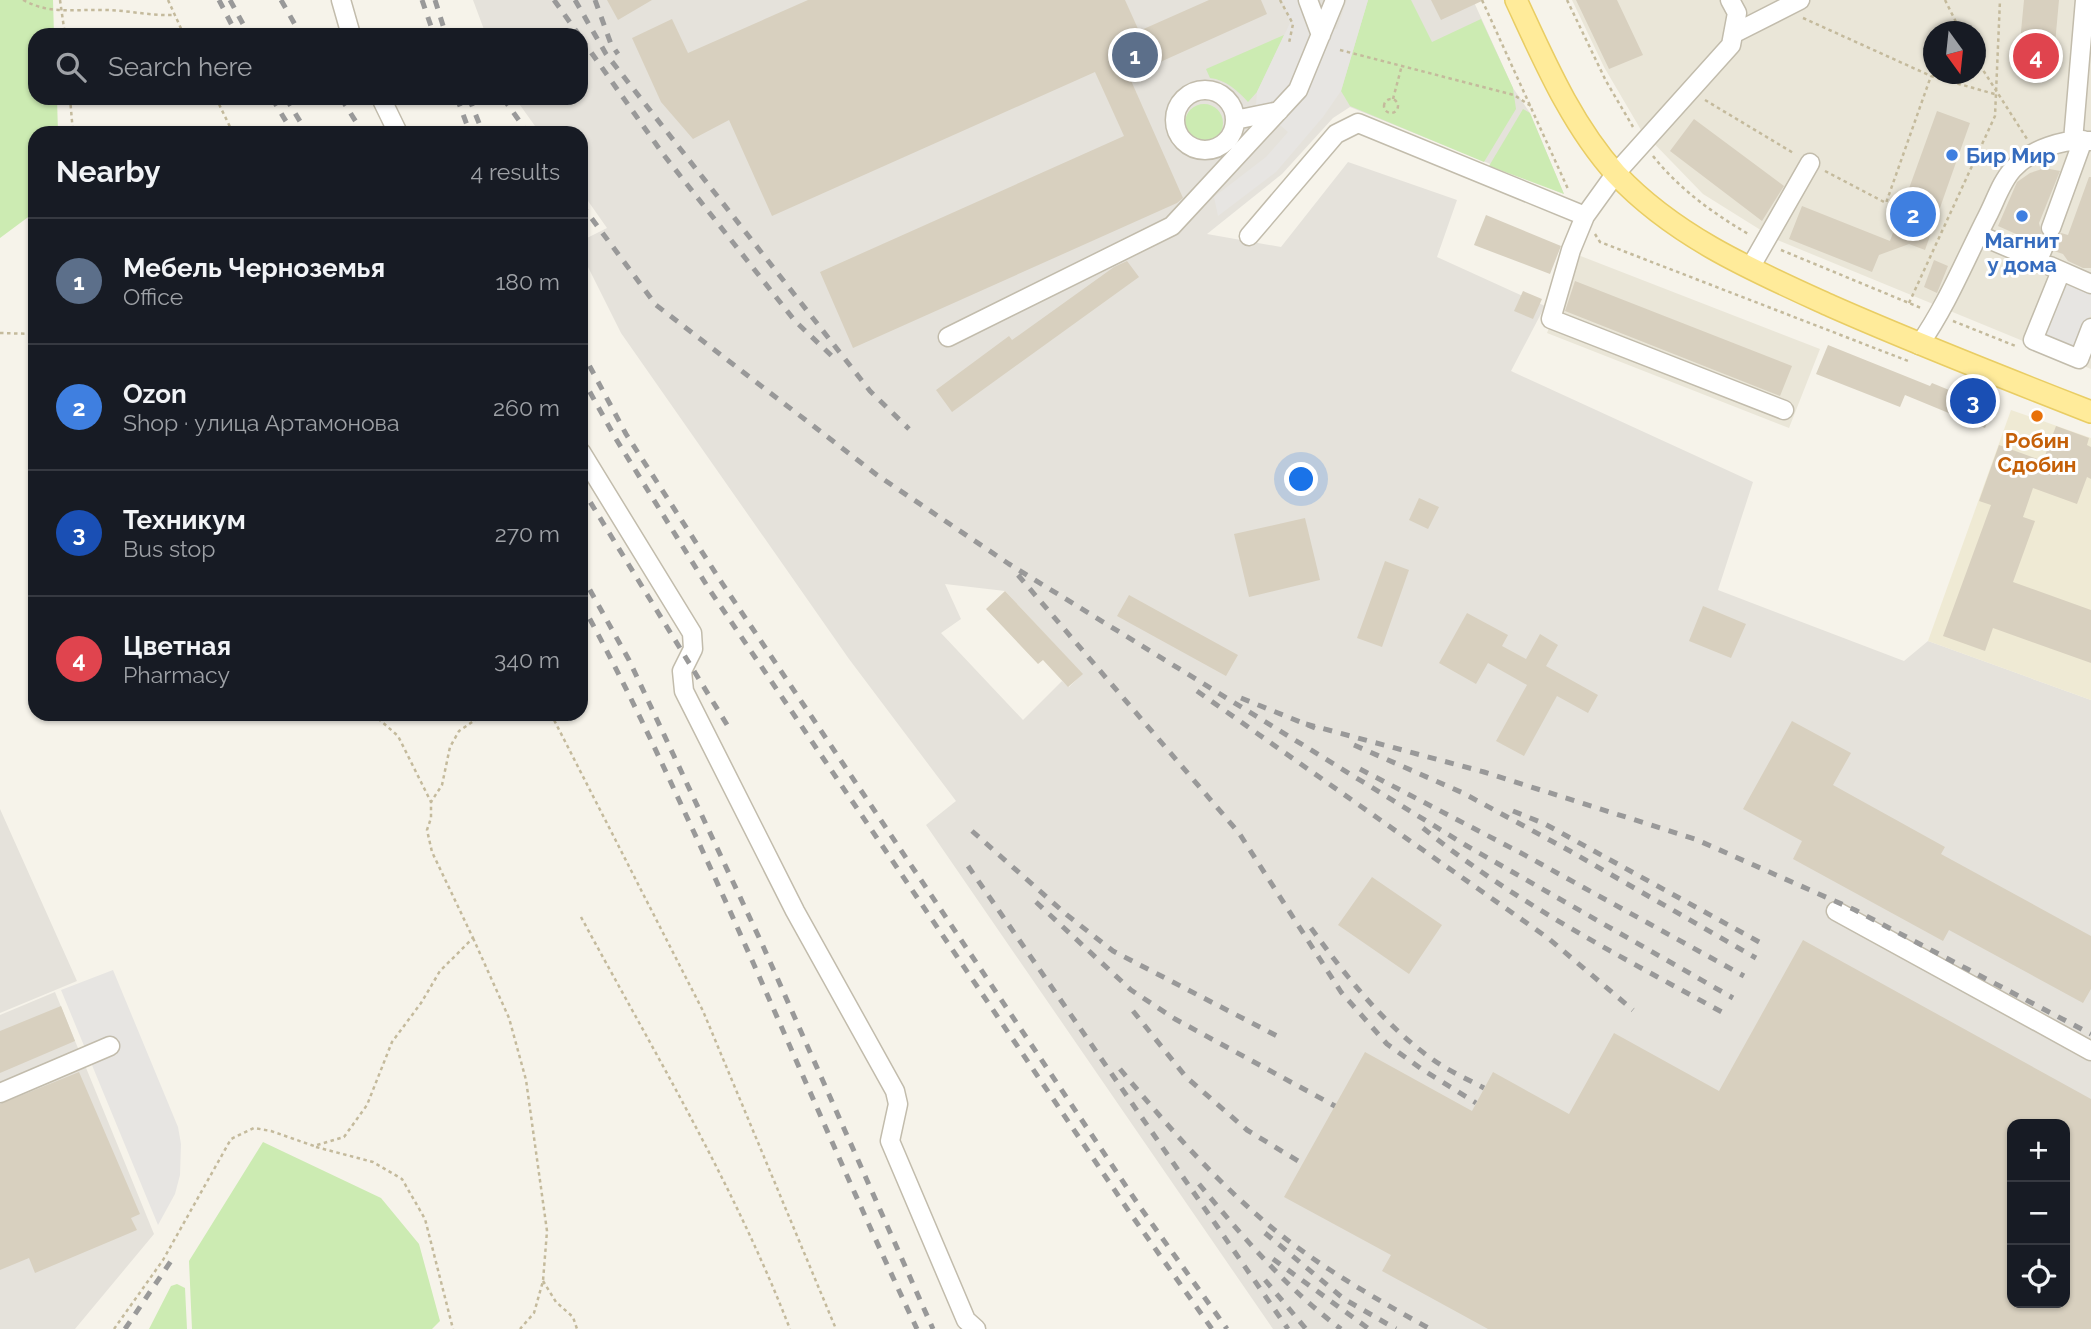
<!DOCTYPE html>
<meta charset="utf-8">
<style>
:root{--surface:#171b24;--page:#20242c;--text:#f1f3f6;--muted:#9ea1a6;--line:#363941;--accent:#ff5018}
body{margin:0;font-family:Raleway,sans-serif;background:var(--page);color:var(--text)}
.controls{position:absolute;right:21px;bottom:21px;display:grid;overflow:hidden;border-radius:14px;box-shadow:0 2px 5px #0004}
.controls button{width:63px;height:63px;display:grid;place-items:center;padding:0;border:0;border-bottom:2px solid var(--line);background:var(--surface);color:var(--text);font:35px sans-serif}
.compass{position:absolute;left:1923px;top:21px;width:63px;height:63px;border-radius:50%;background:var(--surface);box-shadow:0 2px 5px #0004;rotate:165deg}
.you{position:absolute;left:1302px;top:480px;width:24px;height:24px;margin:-18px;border:5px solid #fff;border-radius:50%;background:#1a73e8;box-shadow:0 0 0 10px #1a73e833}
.badge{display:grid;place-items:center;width:46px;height:46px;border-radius:50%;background:var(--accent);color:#fff;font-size:23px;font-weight:700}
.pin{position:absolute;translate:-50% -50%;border:4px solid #fff;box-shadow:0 2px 7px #0006}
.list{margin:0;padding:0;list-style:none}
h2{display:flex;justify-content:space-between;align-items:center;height:91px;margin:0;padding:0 28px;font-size:30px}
h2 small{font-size:23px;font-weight:400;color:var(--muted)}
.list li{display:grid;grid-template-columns:46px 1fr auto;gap:21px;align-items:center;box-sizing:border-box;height:126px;padding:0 28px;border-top:2px solid var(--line)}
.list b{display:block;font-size:26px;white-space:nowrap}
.list p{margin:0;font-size:23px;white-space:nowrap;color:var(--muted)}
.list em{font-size:23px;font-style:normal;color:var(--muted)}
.icon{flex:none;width:38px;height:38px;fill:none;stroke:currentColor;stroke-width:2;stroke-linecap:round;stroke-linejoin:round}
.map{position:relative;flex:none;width:2091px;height:1329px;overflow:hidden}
.search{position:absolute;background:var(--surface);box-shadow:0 2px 5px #0004;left:28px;top:28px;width:560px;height:77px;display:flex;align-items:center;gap:18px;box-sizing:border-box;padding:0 24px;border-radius:21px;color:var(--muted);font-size:26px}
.panel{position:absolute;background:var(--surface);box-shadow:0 2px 5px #0004;left:28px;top:126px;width:560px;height:595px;border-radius:21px}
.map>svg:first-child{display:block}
.residential{fill:#eae6d8;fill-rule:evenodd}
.industrial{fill:#e5e2db;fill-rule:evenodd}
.education{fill:#efead4}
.green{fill:#ccebb2}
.parking{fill:#e7e5e2}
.building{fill:#d8d0bf;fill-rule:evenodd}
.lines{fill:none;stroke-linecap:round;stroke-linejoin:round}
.minor-casing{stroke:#c2bcac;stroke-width:21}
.major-casing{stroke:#e9cd64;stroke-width:24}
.path{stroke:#c4ba9c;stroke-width:2.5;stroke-dasharray:3.5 3.5;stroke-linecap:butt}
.minor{stroke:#fff;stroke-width:18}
.major{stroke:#ffeb9a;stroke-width:21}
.rail{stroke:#999;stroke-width:5;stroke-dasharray:9 9;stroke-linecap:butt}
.shop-dot{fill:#3f7fe0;stroke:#fff;stroke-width:2.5}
.food-dot{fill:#e8710a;stroke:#fff;stroke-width:2.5}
.labels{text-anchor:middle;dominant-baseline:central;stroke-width:6;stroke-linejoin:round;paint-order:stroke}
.shop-label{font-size:21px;font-weight:bold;fill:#366cbe;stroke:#fff;text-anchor:start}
.food-label{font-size:21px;font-weight:bold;fill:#c56008;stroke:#fff}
</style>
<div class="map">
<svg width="2091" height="1329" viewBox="0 0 2091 1329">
<rect width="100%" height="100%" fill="#f6f3ea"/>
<!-- residential -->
<path class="residential" d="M1572,0H2091V369L1775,239L1703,194L1641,130L1604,67ZM1934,32H1976V74H1934Z
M1578,255L1820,349L1789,428L1547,333Z"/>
<!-- industrial -->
<path class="industrial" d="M473,0H1473L1513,88L1530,113L1564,194L1350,107L1333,118L1282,174L1207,234L1281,247L1348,162L1457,200L1437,257L1545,306L1511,371L1753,482L1718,590L1904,661L1928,641L2091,700V1329H1273L926,825L956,801L849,659L621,333L581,253V241L607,228L581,191V133H540L515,98H581V35H486ZM945,584L1005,591L1082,674L1069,687L1062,681L1023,720L941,633L961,619ZM2012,1124H2065V1303H2012Z
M0,809L77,981L0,1013Z
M55,992L154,1234L75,1329H0V1015Z"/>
<!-- education -->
<path class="education" d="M2011,410L2091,438V700L1928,641Z"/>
<!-- green -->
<path class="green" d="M0,0H53L54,35H35V98H57L58,133H35V212L0,238Z
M1368,0H1411L1432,42L1481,19L1513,88L1516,109L1484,162L1350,106L1341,91Z
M1284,35L1257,92L1248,102C1237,90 1226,80 1210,78L1206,69Z
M1185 123a19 19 0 1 1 38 0a19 19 0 1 1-38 0Z
M1523,109L1530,113L1564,194L1489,166Z
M263,1142L381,1198L419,1244L440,1321L432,1329H192L189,1261Z
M177,1284L185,1288L187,1329H149L171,1286Z"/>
<!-- parking -->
<path class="parking" d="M1282,0H1309L1317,23L1337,29L1347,0H1368L1341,91L1323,117L1276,172L1218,216L1214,197L1266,157L1288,132L1256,105L1257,92L1290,23Z
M2064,281L2091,292V314L2076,351L2041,337Z
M113,970L178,1127L181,1144L180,1175L175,1194L158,1225L61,990Z"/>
<!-- building -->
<path class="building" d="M607,0H652L618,20Z
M808,0H1125L1139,31L1209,0H1261L1267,14L1129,76L1183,198L1177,203L853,348L820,272L1124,136L1095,72L772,216L729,120L693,139L661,102L632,38L672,19L688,53Z
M1431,0H1484L1441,20Z
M1576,0H1617L1643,55L1609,69Z
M2024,0H2059L2053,66L2018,63Z
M1937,111L1970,123L1925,250L1909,244L1879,255L1872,272L1789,239L1802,206L1890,241Z
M1694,119L1784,186L1762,221L1670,151Z
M2045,168L2060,171L2039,223L2042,235L2034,242L1998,226L2017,182L2030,173Z
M2089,177H2091V268H2083L2068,261L2063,254L2054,251L2053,239L2061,233L2068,235Z
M1486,215L1561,246L1550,274L1474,245Z
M1934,260L1948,266L1937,293L1924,287Z
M1127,261L1139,277L952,412L936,390L1009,336L1012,340L1114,267Z
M1575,281L1792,366L1780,396L1565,311Z
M1523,291L1542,299L1533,319L1514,311Z
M1828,345L1930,386L1932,383L1993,408L1985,428L1905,395L1900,407L1816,374Z
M2056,426L2089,438L2087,445L2091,447V479L2087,477L2077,504L2033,488L2023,517L2035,521L2013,582L2091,610V663L1993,628L1985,651L1943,636L1991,505L1979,501L1999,445L2043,461Z
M1419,498L1439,507L1428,529L1409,520Z
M1305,518L1320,580L1249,597L1234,534Z
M1385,561L1409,570L1382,647L1357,638Z
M1005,591L1083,674L1068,687L1043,660L1038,664L986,609Z
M1129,595L1238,655L1226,676L1117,616Z
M1703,606L1746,624L1731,658L1689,641Z
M1467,613L1508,635L1502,646L1526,659L1540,634L1558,645L1546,666L1598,695L1588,713L1557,696L1524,756L1496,741L1527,685L1488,663L1476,684L1439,663Z
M1792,721L1851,753L1833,785L1945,847L1941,854L2091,936V989L2083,1003L1949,930L1943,941L1793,859L1802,841L1743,809Z
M1372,877L1442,925L1409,974L1338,925Z
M1803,940L2091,1099V1329H1488L1382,1271L1391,1255L1284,1197L1365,1052L1472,1111L1493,1072L1569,1114L1614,1033L1719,1091ZM2012,1124H2065V1303H2012Z
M61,1006L75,1041L0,1073V1031Z
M79,1072L140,1214L131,1218L137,1230L35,1273L29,1258L0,1270V1104Z"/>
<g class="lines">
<!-- minor casing -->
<g class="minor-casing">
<path id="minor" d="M341,0L351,35
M1308,0L1321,35
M1733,34L1800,0
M1175 120a30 30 0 1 1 60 0a30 30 0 1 1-60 0Z
M381,98L398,133
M1235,120L1279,111
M2073,141L2085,0
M1585,216L1571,250L1551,319L1784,410
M2051,228L2083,140
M1979,235L2038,260L2044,246
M1249,236L1336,134L1358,123L1585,216L1616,173L1731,45L1737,13L1730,0
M2050,266L2091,284
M1750,268L1810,163
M2061,271L2033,340L2079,359L2091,328
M948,337L1172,226L1298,90L1335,0
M1919,345C1947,305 1965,260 1987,217C1995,202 2001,182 2013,169C2031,149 2064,138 2091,141
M581,452L692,633L693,649L682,671L684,691L795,911L895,1091L898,1104L890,1141L966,1320L976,1329
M1836,911L2091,1051
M0,1093L110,1046"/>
</g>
<!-- major casing -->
<g class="major-casing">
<path id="major" d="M1516,0C1544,60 1571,124 1616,174C1675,237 1754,271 1831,306C1917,344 2004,378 2091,412"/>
</g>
<!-- path -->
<path class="path" d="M23,0C51,15 74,9 103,10C127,10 150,16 174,15
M60,0L65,35
M168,0L184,35
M1280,0L1293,24L1289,43
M1482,0L1568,189
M1567,0L1606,81L1633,127
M1945,0L1961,32
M1803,18L1931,76L1998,95
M1340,50L1514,95L1531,106
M1976,59L2027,139
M70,98L73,133
M216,98L233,133
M1384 106a7 7 0 1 1 14 0a7 7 0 1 1-14 0Z
M1393,99L1402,65
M1705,100L1795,154
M1653,156C1679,189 1714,214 1750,235
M1825,171L1886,203L1931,76
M1595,234L1600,242L1908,361
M1781,250L1921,308
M1909,303L1995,116L2000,0
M1953,321L2018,347
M0,333L35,334
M373,714L398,736L431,802
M551,714L703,1011L836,1329
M581,917C654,1052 734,1185 790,1329
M473,938L509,1018L526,1080L547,1231L543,1281L534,1313L520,1329
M316,1147L373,1162L402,1179L425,1219L453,1329
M543,1281L556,1302L573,1317L577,1329
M114,1329L163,1260L231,1139L254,1128L271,1131L314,1146L344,1137L367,1105L392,1042L421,1003L440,971L473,938L432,852L427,830L431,818V802L442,785L450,747L459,731L484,714"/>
<!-- minor -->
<use href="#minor" class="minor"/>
<!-- major -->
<use href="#major" class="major"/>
<!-- rail -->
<path class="rail" d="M219,0L237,35
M230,0L249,35
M281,0L301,35
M422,0L434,35
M435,0L446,35
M554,0L579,35
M575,0L606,54L870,391L909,429
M595,0L611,44L618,54
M581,38L663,154L795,321L836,360
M272,98L293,133
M286,98L307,133
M341,98L363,133
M457,98L470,133
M469,98L483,133
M503,98L528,133
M581,204L656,305L877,475L1009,564L1467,846L1733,998
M581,350L626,434L722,583L1140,1207L1227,1329
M581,376L616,439L709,589L1130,1213L1212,1329
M581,487L729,728
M581,574L629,660L763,946L933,1329
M1018,575L1239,833L1341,992L1387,1044L1423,1070L1476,1103
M581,603C624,680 661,761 698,841C773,1003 841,1168 917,1329
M1197,691L1548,938L1633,1010
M1241,698L1315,728
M1306,724L1484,772L1695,839L1855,910L2091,1034
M1354,745L1463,793L1570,851L1756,958
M1360,769L1521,853L1744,976
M1513,811L1545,824L1761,943
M1423,828C1516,904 1624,958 1729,1016
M972,831L1067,915L1113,951L1277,1036
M968,866L1288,1329
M1036,902L1131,990L1175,1019L1335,1106
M1311,928C1346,976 1382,1023 1432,1059C1447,1070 1467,1079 1484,1088
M1133,1011L1186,1077L1247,1130L1303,1164
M1120,1069C1165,1123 1211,1176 1264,1221C1314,1264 1373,1297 1430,1329
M1199,1184C1243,1237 1286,1288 1341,1329
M1265,1233L1344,1299L1396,1329
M1273,1259L1369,1329
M1265,1280L1306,1329
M125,1329L173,1258"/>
</g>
<!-- markers -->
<g class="shop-dot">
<circle cx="1952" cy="155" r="7"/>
<circle cx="2022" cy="216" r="7"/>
</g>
<circle class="food-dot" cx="2037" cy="416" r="7"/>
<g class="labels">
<!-- shop labels -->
<g class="shop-label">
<text x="1966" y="155">Бир Мир</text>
<text x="2022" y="240" text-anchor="middle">Магнит<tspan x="2022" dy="24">у дома</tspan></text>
</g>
<!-- food labels -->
<g class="food-label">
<text x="2037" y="440">Робин<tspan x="2037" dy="24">Сдобин</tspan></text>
</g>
</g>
</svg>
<div class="controls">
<button>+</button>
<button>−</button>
<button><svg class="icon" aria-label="locate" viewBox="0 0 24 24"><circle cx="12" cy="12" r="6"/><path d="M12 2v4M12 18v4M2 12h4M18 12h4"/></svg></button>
</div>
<svg class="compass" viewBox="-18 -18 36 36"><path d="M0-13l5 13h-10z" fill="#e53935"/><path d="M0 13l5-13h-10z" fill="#9ea1a6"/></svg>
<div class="you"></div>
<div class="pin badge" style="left:1135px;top:55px;background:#5c6f8a">1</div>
<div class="pin badge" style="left:1913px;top:214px;background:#3f7fe0">2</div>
<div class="pin badge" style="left:1973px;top:401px;background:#1a4fb4">3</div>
<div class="pin badge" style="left:2036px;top:56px;background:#e0444e">4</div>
<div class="search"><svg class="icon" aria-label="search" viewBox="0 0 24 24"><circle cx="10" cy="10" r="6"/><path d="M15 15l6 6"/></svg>Search here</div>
<section class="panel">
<h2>Nearby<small>4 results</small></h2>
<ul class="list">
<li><span class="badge" style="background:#5c6f8a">1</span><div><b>Мебель Черноземья</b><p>Office</p></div><em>180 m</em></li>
<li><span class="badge" style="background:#3f7fe0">2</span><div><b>Ozon</b><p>Shop · улица Артамонова</p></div><em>260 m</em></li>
<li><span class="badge" style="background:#1a4fb4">3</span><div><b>Техникум</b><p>Bus stop</p></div><em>270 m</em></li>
<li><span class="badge" style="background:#e0444e">4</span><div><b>Цветная</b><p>Pharmacy</p></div><em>340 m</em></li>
</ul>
</section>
</div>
